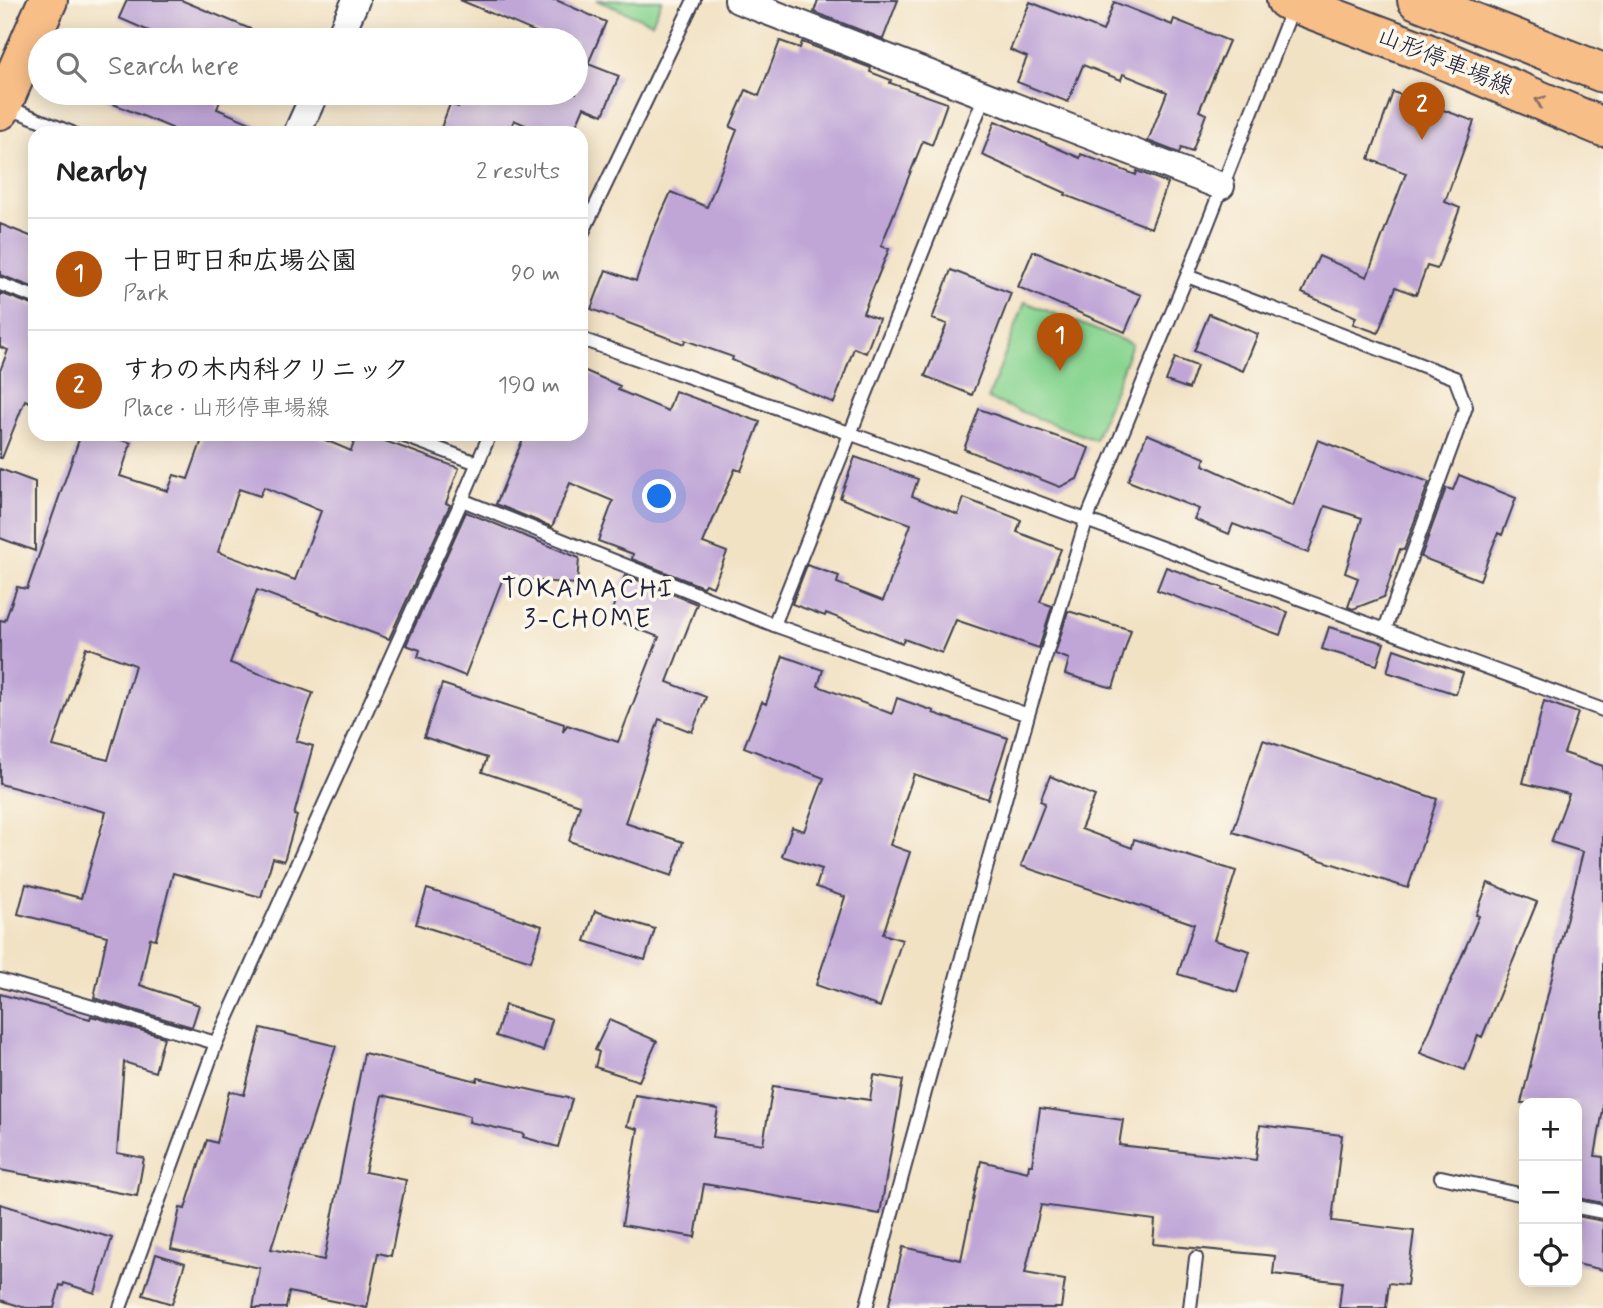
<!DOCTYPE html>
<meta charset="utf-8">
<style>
:root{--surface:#fff;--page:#f6f6f6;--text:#222;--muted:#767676;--line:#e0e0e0;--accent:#b45309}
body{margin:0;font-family:Mynerve,"Klee One",sans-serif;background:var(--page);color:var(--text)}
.controls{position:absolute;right:21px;bottom:21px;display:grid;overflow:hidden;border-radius:14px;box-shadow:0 4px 18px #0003}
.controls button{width:63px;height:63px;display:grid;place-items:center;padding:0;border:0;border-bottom:2px solid var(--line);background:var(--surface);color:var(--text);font:35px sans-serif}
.you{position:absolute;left:660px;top:497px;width:24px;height:24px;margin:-18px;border:5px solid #fff;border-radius:50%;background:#1a73e8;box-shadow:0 0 0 10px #1a73e833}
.badge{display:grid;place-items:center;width:46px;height:46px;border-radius:50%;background:var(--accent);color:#fff;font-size:23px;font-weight:700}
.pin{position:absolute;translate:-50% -58px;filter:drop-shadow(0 2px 4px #0008)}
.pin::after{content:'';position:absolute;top:37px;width:24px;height:21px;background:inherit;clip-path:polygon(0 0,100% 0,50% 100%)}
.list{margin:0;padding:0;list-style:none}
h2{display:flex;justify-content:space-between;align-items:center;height:91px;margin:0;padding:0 28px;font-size:30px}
h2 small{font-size:23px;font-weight:400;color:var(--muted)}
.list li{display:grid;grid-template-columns:46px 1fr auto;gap:21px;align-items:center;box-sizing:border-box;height:112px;padding:0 28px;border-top:2px solid var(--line)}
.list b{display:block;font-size:26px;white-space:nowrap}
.list p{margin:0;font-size:23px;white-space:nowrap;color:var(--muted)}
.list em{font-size:23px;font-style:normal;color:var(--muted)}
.icon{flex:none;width:38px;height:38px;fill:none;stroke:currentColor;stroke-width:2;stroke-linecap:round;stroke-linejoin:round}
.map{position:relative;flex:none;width:1603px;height:1308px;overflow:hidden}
.search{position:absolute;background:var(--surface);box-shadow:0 4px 18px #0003;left:28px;top:28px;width:560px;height:77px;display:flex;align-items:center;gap:18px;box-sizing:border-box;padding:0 24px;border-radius:38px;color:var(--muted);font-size:26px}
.panel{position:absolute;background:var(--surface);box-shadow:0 4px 18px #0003;left:28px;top:126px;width:560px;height:315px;border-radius:21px}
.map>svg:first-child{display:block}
.green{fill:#8ad592;stroke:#567c66;stroke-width:2}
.building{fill:#bfa6d7;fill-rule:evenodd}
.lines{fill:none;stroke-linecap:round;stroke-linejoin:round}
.lane-casing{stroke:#413f50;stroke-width:16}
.street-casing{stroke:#413f50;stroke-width:30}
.primary-casing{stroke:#413f50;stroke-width:42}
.highway-casing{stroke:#413f50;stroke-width:42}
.lane{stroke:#fff;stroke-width:12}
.street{stroke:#fff;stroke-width:26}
.primary{stroke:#f7be88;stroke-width:38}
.highway{stroke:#f7be88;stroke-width:38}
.oneway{stroke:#8c7062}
.labels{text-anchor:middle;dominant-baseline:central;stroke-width:7;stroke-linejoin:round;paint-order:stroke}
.street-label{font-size:24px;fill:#22223b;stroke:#fbf7ec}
.neighbourhood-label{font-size:26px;letter-spacing:2px;fill:#22223b;stroke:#fbf7ec}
</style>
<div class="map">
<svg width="1603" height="1308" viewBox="0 0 1603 1308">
<rect width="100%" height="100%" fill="#fbf7ec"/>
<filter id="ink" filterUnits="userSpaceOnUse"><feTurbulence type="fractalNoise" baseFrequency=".0143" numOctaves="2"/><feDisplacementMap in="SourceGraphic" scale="14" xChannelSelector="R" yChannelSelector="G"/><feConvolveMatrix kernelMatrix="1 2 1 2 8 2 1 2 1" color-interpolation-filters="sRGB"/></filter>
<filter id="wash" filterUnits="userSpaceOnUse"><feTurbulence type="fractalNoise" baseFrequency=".00686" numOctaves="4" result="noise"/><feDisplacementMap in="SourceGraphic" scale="28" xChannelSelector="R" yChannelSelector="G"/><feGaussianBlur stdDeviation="1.57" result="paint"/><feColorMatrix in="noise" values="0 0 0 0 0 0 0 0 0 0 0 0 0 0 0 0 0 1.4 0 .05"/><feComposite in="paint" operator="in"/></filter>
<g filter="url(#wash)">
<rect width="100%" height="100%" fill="#f2e2c4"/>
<!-- green -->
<path class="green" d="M596,0H662L652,23Z
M1025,302L1132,344L1095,440L988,399Z"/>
<g id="blocks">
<!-- building -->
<path class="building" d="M127,0H181L277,40H145L149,31L119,18Z
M460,0H556L606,22L588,64L619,76L603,115L584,107L573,133H544L514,120L511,128L518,133H439L450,104L458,107L464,93H576V40H554Z
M818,0H898L883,39L814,12Z
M1030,2L1103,31L1114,2L1172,25L1174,19L1229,41L1199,111L1206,114L1192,152L1181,148L1179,153L1148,141L1167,92L1123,74L1121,80L1083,65L1068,102L1017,82L1027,57L1010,50Z
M780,41L800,48L802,42L871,68L870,72L891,80L890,83L947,103L932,145L923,141L881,246L889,249L863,313L879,319L866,353L854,348L834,403L732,360L733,357L685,340L684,344L591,309L606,270L636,281L651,236L671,192L707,207L737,130L730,127L746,90L759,96Z
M1393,92L1474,121L1445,202L1460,208L1437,269L1427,266L1416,295L1396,287L1378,333L1353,324L1356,317L1302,293L1319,256L1367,277L1406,173L1369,159Z
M87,93H223L217,109L274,133H170L172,128Z
M995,121L1080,158L1081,154L1136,175L1137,171L1168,183L1151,228L1065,195L1066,193L982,155Z
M0,224L35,238V288L0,275Z
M1033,251L1141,295L1125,332L1018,287Z
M951,270L1011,293L972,395L925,376L947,324L932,319Z
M0,293L35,306V404L25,400L2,458H0V371L8,350L0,347Z
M1209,314L1258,334L1243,371L1194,351Z
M1175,358L1197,366L1189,389L1166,381Z
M581,369L620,386L618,390L668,411L675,391L760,422L741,471L735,469L703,543L727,552L713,587L705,584L703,587L632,559L633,554L598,541L613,501L570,483L552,527L496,504L525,434H581Z
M979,409L1089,448L1077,479L1060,487L964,449Z
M81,434H104L131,443L120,476L168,491L174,475L188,479L204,434H311L351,451L357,434H366L459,468L446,503L450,505L389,639L257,590L230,663L313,693L296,741L313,746L294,815L297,816L284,861L273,858L261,897L173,873L156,939L150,938L140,985L199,1005L192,1027L94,998L107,936L18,914L26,884L81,898L106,812L0,784V620L5,621L17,587L27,589ZM264,487L321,511L295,580L218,552L239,489L260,496ZM86,647L135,665L108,760L53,746Z
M1147,434L1205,458L1203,465L1293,506L1318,440L1429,482L1404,550L1400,549L1384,597L1353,609L1348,607L1358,578L1345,573L1362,518L1325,506L1308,553L1233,524L1229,534L1194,519L1199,509L1128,481Z
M855,457L918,479L912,496L958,515L964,498L1021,520L1017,532L1061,549L1040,602L1052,606L1039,648L956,620L942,653L904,639L902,643L826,613L825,616L792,604L807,565L839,576L837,583L883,601L911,524L840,498Z
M0,469L35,482V551L0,538Z
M1459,475L1516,498L1502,535L1498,533L1480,580L1421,557L1446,488L1453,490Z
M466,512L579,558L577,584L503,578L465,676L418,657L420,650L406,645Z
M1166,567L1224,588L1223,590L1288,612L1280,635L1157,590Z
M625,575L697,604L667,682L706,697L692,732L659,719L625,823L683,842L672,876L569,841L580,805L482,772L487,758L424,737L442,684L564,724L563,732L567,725L618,742L659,637L609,618Z
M1068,611L1131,630L1113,688L1065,674L1069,659L1055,654Z
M1329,627L1384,643L1377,665L1322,649Z
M1394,649L1463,673L1456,694L1387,672Z
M783,656L823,670L818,686L892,714L897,698L934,711L933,713L1008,738L988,799L914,774L890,845L910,852L883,934L902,940L880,1007L816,985L845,897L816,887L822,869L782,856L792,827L804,831L824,778L744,747L762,702L766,704Z
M1544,701L1578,713L1564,753L1603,766V1110L1595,1156L1603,1157V1203L1577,1198V1103H1521L1583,852L1551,842L1569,794L1523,783Z
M1263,740L1437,799L1408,888L1233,832Z
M1050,776L1095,796L1081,829L1132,848L1134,839L1236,871L1214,940L1250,951L1237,992L1178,974L1194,924L1021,866L1045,803L1040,801Z
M1488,883L1537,902L1482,1037L1478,1035L1465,1070L1420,1053L1479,916L1476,915Z
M427,889L542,926L531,961L416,924Z
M595,911L655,929L645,960L585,941Z
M0,994L90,1019L91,1016L164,1037L155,1072L124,1062L117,1153L144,1158L137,1196L0,1170Z
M505,1005L552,1020L543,1051L496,1036Z
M609,1020L657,1041L639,1081L595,1067L599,1052L595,1050Z
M261,1028L336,1046L271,1249L324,1260L364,1053L477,1081L478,1078L572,1099L558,1147L523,1137L524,1134L469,1122L470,1116L382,1095L365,1172L406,1180L391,1256L378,1253L367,1308L289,1292L286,1308H253L260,1268L171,1249L180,1208L185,1209L207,1140L217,1143L229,1091L244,1095Z
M874,1075L903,1080L880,1214L704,1184L695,1237L622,1225L638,1129L627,1126L635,1095L718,1109L713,1137L763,1144L773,1086L870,1100Z
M1040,1108L1123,1120L1119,1145L1256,1160L1260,1125L1342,1135L1332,1221L1414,1231L1407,1285L1389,1283L1386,1308H1339L1342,1282L1273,1274L1275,1256L1153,1244L1155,1220L1041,1205L1025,1273L1065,1280L1061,1308H888L903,1247L961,1260L981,1161L1028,1172L1029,1165H1032Z
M0,1204L112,1238L95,1293L64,1283L63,1286L60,1285L54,1308H26L0,1300Z
M1577,1216L1603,1221V1270L1577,1264Z
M156,1254L185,1263L172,1304L143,1295Z"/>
</g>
</g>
<g filter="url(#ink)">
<use href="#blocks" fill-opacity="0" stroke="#413f50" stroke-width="2"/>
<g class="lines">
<!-- lane casing -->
<g class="lane-casing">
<path id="lane" d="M7,107L72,133
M581,236L694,0
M1187,276L1455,378L1466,407L1385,629
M0,284L35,297
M581,339L849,433L1603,710
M399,434L477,463
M462,500L774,625L1028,715
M774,625L985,95
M0,980L216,1043
M1441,1177L1524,1195
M1577,1207L1603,1212
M120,1308L216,1043L462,500L490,434
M866,1308L1028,715L1086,521L1187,276L1293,7
M1190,1308L1196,1258"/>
</g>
<!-- street casing -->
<g class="street-casing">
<path id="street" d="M738,0L1221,186
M338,40L356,0
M297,133L315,93"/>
</g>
<!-- primary casing -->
<g class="primary-casing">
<path id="primary" d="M1286,0L1427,53L1603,127
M1417,0L1603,73"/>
</g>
<!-- highway casing -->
<g class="highway-casing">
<path id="highway" d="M0,110L48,0"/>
</g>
<!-- lane -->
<use href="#lane" class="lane"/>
<!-- street -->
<use href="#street" class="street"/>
<!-- primary -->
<use href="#primary" class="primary"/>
<!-- highway -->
<use href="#highway" class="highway"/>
</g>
<!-- one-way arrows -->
<defs><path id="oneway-chevron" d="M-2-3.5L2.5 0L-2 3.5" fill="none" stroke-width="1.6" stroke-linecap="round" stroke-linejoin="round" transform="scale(1.75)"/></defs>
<use class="oneway" href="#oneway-chevron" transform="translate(1540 101) rotate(-157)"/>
</g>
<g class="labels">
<!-- street labels -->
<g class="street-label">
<text transform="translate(1445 62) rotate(22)">山形停車場線</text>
</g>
<!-- neighbourhood labels -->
<g class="neighbourhood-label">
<text x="588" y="590">TOKAMACHI<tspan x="588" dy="30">3-CHOME</tspan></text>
</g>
</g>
</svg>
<div class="controls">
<button>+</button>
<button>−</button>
<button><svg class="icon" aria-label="locate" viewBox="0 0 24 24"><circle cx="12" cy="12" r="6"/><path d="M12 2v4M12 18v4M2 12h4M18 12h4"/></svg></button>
</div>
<div class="you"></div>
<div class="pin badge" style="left:1060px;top:371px">1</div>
<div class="pin badge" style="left:1422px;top:140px">2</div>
<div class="search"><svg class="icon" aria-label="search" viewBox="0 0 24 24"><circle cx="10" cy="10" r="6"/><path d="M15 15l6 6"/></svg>Search here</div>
<section class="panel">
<h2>Nearby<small>2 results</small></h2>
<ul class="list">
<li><span class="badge">1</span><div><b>十日町日和広場公園</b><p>Park</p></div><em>90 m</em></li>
<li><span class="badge">2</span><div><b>すわの木内科クリニック</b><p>Place · 山形停車場線</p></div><em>190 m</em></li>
</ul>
</section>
</div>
